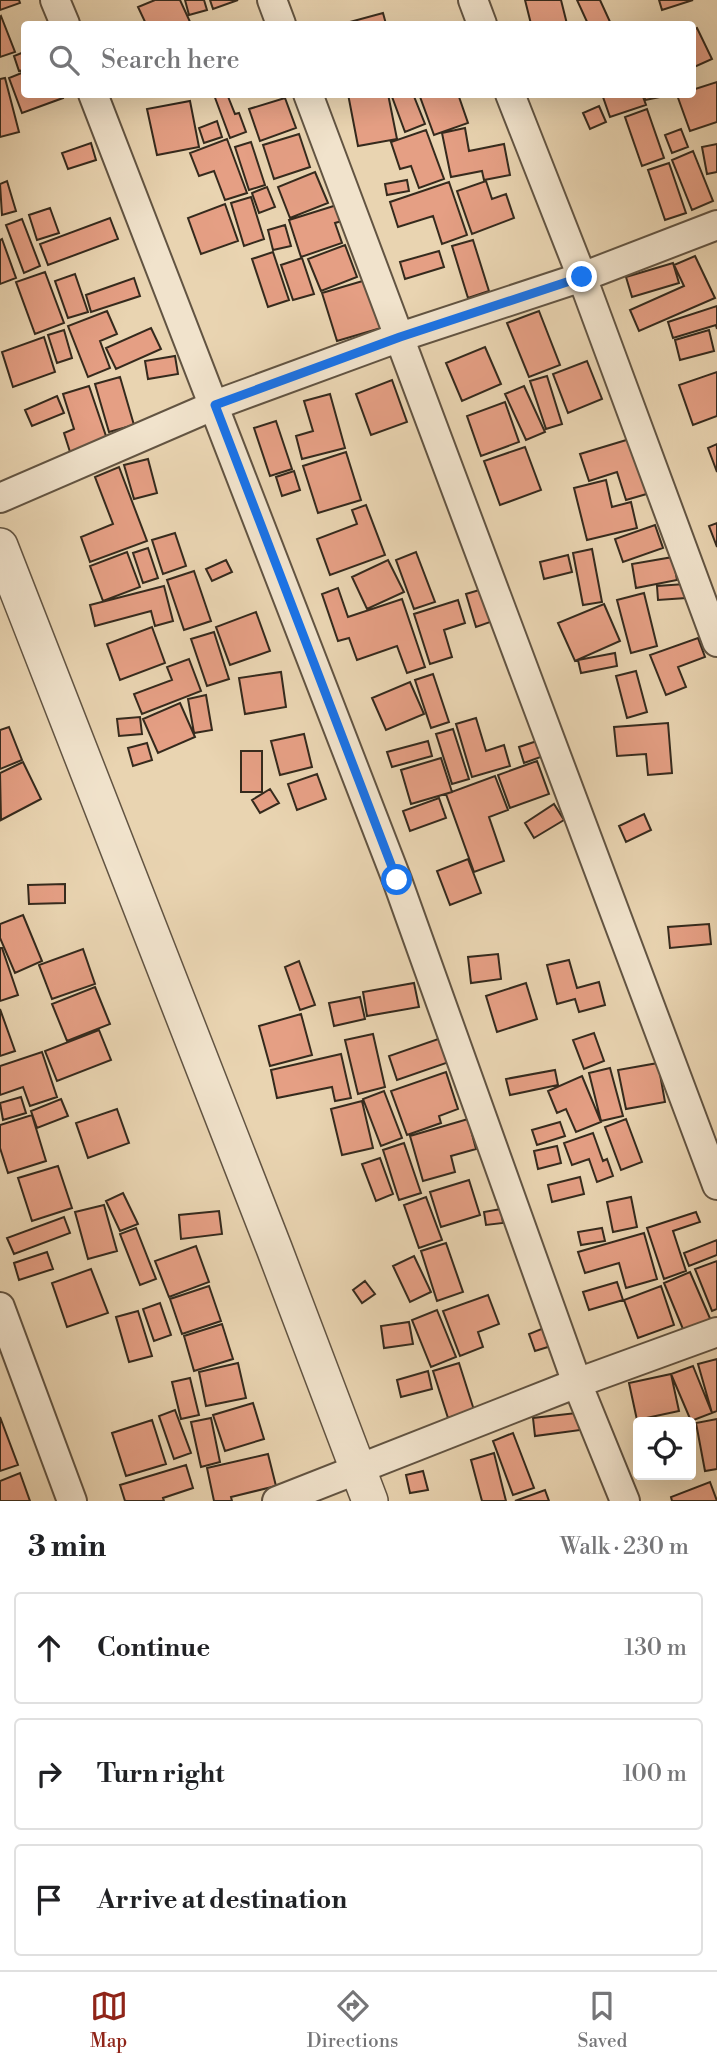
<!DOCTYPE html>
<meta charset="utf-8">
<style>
:root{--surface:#fff;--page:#f2f2f2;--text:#202124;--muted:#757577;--line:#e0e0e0;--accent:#8f2418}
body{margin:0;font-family:"Libre Bodoni",serif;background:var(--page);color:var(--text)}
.controls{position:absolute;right:21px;bottom:21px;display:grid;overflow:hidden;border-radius:7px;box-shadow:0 7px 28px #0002}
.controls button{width:63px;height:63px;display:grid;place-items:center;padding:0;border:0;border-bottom:2px solid var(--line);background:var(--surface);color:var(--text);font:35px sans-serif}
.stop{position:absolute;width:21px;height:21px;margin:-16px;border:5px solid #1a73e8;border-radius:50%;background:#fff}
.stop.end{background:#1a73e8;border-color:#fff;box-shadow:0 2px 7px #0008}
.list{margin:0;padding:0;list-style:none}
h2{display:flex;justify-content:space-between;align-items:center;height:91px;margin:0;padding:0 28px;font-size:30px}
h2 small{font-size:23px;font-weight:400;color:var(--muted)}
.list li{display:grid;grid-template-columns:46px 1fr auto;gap:21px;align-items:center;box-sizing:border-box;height:112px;margin:0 14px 14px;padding:0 14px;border:2px solid var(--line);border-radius:7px}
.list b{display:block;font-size:26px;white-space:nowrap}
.list em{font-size:23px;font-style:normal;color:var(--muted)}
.icon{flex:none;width:38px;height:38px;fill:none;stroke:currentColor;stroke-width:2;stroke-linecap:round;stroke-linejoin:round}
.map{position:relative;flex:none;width:717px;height:1501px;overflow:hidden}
.search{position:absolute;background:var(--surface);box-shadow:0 7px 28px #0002;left:21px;right:21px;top:21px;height:77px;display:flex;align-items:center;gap:18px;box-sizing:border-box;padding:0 24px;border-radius:7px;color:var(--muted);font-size:26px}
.sheet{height:469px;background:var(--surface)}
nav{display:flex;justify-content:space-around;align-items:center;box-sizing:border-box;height:98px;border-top:2px solid var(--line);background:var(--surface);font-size:19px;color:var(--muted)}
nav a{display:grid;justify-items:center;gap:4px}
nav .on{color:var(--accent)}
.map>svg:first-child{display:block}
.building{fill:#e59f84;stroke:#352a1d;stroke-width:2}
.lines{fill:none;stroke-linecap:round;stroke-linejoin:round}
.minor-casing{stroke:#625442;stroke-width:32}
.tertiary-casing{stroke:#625442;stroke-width:38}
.minor{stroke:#f1e3cc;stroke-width:28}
.tertiary{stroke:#f1e3cc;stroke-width:35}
.route{stroke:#1a73e8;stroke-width:9}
</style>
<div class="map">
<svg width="717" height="1501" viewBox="0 0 717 1501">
<rect width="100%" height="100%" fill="#e9d4b1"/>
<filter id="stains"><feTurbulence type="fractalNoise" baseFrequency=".00286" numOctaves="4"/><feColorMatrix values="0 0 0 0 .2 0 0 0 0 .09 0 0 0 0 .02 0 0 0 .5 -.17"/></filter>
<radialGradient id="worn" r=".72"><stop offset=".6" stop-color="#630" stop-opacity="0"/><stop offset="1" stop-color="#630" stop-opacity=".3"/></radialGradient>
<!-- building -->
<path class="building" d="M0,0H19L20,3L0,10Z
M155,0H180L191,24H146L138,7Z
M185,0H204L207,10L189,15Z
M210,0H238L213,9Z
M525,0H561L567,24H531Z
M577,0H600L611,24H588Z
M659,0H693L662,10Z
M383,13L386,24H346V23Z
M1,16L15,52L0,57V17Z
M697,28L712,59L692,68V30Z
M24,52V70L19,71L14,56Z
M24,72V94H62L63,98L22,113L9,78Z
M5,78L19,132L0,137V79Z
M717,82V122L690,131L677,95L692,94V90Z
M227,94L235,114L239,113L246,132L230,138L214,95Z
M348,94H388L397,139L358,146Z
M391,94H413L425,124L405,132Z
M419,94H458L468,123L434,135Z
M610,94H642L646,105L610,117L603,97Z
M644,94H670V95L645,100Z
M285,98L296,128L260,141L249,109Z
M190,101L199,147L157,155L147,109Z
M599,106L606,122L590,129L583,113Z
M647,109L664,158L642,166L625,117Z
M217,121L222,137L204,143L199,128Z
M465,128L469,151L504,144L510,175L484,180L482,171L451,177L442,133Z
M681,129L688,147L672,153L665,135Z
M426,130L444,179L419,188L411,166L400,169L391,142Z
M299,134L310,167L274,179L263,145Z
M227,139L247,193L225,200L214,171L199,176L190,153Z
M251,142L265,185L249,190L235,147Z
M91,143L96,160L68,169L62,153Z
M717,144V172L707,174L702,147Z
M693,151L713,201L692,210L672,160Z
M669,163L686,213L665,220L648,170Z
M315,172L328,203L290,218L278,187Z
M407,180L409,191L387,195L385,184Z
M7,181L16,211L2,215L0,184Z
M486,181L492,199L506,194L514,218L472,234L457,191Z
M449,182L467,235L442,244L433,216L398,227L390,202Z
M267,187L275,207L259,213L252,193Z
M251,197L264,239L244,246L231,203Z
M225,204L238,241L201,254L188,218Z
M340,204L345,220L335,223L342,243L301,257L289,220Z
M50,208L59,233L37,240L29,215Z
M110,218L118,239L48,265L40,244Z
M22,219L40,266L24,273L6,225Z
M285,225L291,246L273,250L268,230Z
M2,239L16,278L0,284V240Z
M473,240L489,291L468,298L452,246Z
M345,245L357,277L321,291L308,259Z
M439,251L444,267L405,279L400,262Z
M273,252L289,300L268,307L252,259Z
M695,256L715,298L639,331L630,310L684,286L674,265Z
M302,258L314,294L293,300L281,265Z
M673,263L679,283L632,297L626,277Z
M45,272L64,323L35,334L16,282Z
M75,274L88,312L68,318L55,281Z
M134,278L140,296L91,312L86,295Z
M366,280L381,328L337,341L322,293Z
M717,306V329L716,325L673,338L668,322Z
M107,311L117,334L100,341L110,368L88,377L68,326Z
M539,311L560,365L529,377L507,323Z
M151,328L161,349L116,369L106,348Z
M64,330L72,358L57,363L48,335Z
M709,330L714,351L680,360L675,340Z
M44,337L55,372L13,387L2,352Z
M485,347L501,384L462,401L446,363Z
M175,356L178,374L148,379L145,361Z
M587,361L602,399L568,413L553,374Z
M717,372V416L693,425L679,385Z
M547,376L562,424L546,429L530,381Z
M120,377L134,425L109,432L95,384Z
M392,380L407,422L371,435L356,394Z
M89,386L108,442L71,455L64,433L74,429L63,394Z
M524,386L545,432L526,440L505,394Z
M330,394L345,448L302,459L296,436L313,431L304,401Z
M57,396L64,413L32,426L25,410Z
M505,402L519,442L481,456L467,416Z
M276,421L292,469L270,476L254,428Z
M633,438L650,493L626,500L617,472L589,481L580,454Z
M717,444V472L708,448Z
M525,447L541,490L500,505L484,461Z
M346,452L361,500L318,513L303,466Z
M148,459L157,493L134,499L124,465Z
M119,467L147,541L90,562L81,537L113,524L95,477Z
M294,471L300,490L282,496L276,477Z
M606,480L612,507L631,502L637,528L587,540L574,488Z
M366,505L385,555L330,575L317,539L357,524L352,510Z
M717,523V547L709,526Z
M655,525L663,548L623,562L615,539Z
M175,533L186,566L163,574L152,540Z
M148,548L158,578L143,583L133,553Z
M592,549L602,602L583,605L573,553Z
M127,552L140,587L103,601L90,566Z
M416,552L435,602L414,609L396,560Z
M568,555L572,572L544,579L540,562Z
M673,557L677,580L636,588L632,564Z
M226,560L232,572L212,581L206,569Z
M388,560L404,592L367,609L352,577Z
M194,571L211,621L184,630L167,580Z
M685,584L686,598L658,600L657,586Z
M164,586L173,621L155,626L151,611L95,626L90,605Z
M338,588L348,617L402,599L425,667L407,673L397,646L357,660L349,638L338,641L322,594Z
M486,588L496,620L476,627L466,594Z
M644,593L657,646L631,653L617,600Z
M458,600L465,623L444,630L452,657L430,664L414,614Z
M604,604L620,641L575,661L558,623Z
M256,612L270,651L230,665L216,627Z
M152,627L165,663L120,680L107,644Z
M214,632L229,679L207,686L191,639Z
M698,638L705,657L678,667L686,687L666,695L650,655Z
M615,653L617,666L581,673L578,660Z
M189,659L201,691L142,714L134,694L172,680L167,667Z
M636,671L647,712L627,718L616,676Z
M281,672L286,707L245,714L239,678Z
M433,674L449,722L431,728L415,680Z
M410,682L424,714L386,730L372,698Z
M206,695L212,730L194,733L188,699Z
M180,703L195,737L158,753L143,719Z
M140,717L142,734L119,736L117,719Z
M476,718L486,751L504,745L510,766L472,777L456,724Z
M668,723L672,773L648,775L646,754L617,756L614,727Z
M9,727L22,760L0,769V730Z
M453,729L469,779L452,784L436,734Z
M304,734L312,767L280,775L271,741Z
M543,739L549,754L524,763L519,747Z
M428,741L432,756L392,767L387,752Z
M147,743L152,760L133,766L128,748Z
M241,751H262V792H241Z
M441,758L452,792L411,804L401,770Z
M537,761L549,794L510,808L498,775Z
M23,762L41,799L1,820L0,773Z
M317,774L326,799L297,810L288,784Z
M495,776L508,810L489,817L504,861L474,872L446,794Z
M270,789L279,803L260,813L252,800Z
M439,798L446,818L410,831L403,811Z
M554,804L564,820L534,838L525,823Z
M644,814L651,830L626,842L619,826Z
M468,859L481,893L450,905L437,871Z
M65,884V903L29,904L28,885Z
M23,915L42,961L15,973L0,938V924Z
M709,924L711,944L670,948L668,927Z
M0,948H2L18,995L0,1001Z
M83,949L95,984L52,999L39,965Z
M498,954L501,979L471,983L468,957Z
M569,960L577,988L599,982L605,1005L579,1012L575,999L557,1004L547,965Z
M299,961L315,1005L300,1010L285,967Z
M414,983L419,1007L367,1016L363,992Z
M526,983L537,1019L497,1032L486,996Z
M95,987L110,1024L67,1041L52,1004Z
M360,997L365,1019L334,1026L329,1003Z
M0,1009L15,1051L0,1056Z
M301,1014L312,1055L270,1066L259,1026Z
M99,1030L111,1060L57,1081L45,1051Z
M594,1033L604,1061L584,1069L573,1040Z
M373,1034L385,1087L358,1094L345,1040Z
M444,1037L452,1061L397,1080L389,1056Z
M42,1052L57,1097L30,1106L23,1087L0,1095V1066Z
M341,1054L351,1098L335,1101L332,1087L277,1098L271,1070Z
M658,1063L665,1102L626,1109L618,1070Z
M610,1068L623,1116L601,1121L589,1073Z
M555,1070L558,1085L510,1095L506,1079Z
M446,1072L458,1109L439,1116L441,1123L407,1135L391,1091Z
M582,1076L601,1122L576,1132L566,1109L557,1113L548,1091Z
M384,1091L402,1138L381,1146L363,1099Z
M21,1097L26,1113L3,1120L0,1103Z
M61,1099L68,1116L37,1128L31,1111Z
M362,1101L373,1148L342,1155L331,1109Z
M117,1109L129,1143L88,1158L76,1123Z
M32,1115L46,1161L8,1173L0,1148V1125Z
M468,1119L476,1149L451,1156L455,1172L423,1181L410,1136Z
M626,1119L642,1162L621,1170L605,1127Z
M560,1122L565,1136L537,1145L532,1130Z
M593,1133L603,1161L607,1159L613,1176L597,1182L589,1159L572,1165L564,1143Z
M404,1143L421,1193L399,1200L383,1150Z
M557,1146L561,1163L538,1169L534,1151Z
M380,1158L393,1194L376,1201L362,1164Z
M58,1166L72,1208L32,1221L18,1178Z
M580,1177L584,1194L552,1202L548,1185Z
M469,1180L480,1215L441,1227L430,1192Z
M123,1193L138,1224L120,1231L106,1201Z
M426,1197L442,1240L419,1248L404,1205Z
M631,1197L637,1227L613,1232L607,1202Z
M104,1205L117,1251L88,1259L75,1212Z
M501,1209L503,1223L486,1225L484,1212Z
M219,1211L222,1234L181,1239L179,1215Z
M696,1212L700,1222L673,1231L686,1271L664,1279L647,1228Z
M64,1217L70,1233L14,1254L7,1238Z
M136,1228L156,1279L140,1285L120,1234Z
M602,1228L605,1241L581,1245L578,1232Z
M644,1233L657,1279L626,1288L619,1263L585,1273L578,1252Z
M717,1240V1255L689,1266L684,1253Z
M446,1243L463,1292L437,1301L421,1251Z
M196,1246L209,1282L169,1297L155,1261Z
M47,1252L53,1269L19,1280L14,1263Z
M414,1256L431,1292L410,1302L393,1266Z
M717,1261V1309L712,1311L695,1269Z
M91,1269L108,1313L67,1327L52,1283Z
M690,1272L712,1323L685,1334L664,1283Z
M365,1281L375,1294L362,1303L353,1290Z
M617,1282L623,1300L589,1310L583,1292Z
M209,1286L221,1321L182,1334L170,1299Z
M661,1286L674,1325L638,1338L624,1300Z
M488,1295L499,1324L478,1332L483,1347L460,1356L443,1311Z
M160,1303L171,1335L154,1341L143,1309Z
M437,1310L456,1357L431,1367L412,1320Z
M138,1311L152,1356L129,1362L116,1317Z
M409,1322L413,1344L384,1348L381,1326Z
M222,1324L233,1359L194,1371L184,1336Z
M544,1328L551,1346L535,1351L529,1334Z
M717,1359V1411L712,1413L698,1364Z
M238,1363L246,1398L206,1406L199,1372Z
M459,1363L474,1410L448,1418L433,1371Z
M693,1366L712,1413L691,1421L671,1374Z
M428,1371L432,1389L401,1397L397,1380Z
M671,1374L679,1411L637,1420L629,1383Z
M190,1378L199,1415L181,1419L172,1382Z
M253,1403L264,1439L225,1451L213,1415Z
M175,1410L191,1453L174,1459L159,1416Z
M585,1412L588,1429L535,1436L533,1418Z
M0,1417L18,1465L0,1471Z
M211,1418L220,1462L201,1467L191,1422Z
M717,1419V1469L705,1471L696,1423Z
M152,1420L166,1464L126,1476L112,1433Z
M513,1433L534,1488L513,1495L493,1441Z
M494,1453L506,1501H482L471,1460Z
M268,1454L276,1486L231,1497L232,1501H214L207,1468Z
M186,1465L193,1488L163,1498L164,1501H125L120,1485Z
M423,1471L428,1490L410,1493L406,1475Z
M20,1473L30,1501H0V1481Z
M710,1482L717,1501H672L671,1497Z
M545,1490L549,1501H515Z"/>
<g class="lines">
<!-- minor casing -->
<g class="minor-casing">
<path id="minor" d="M55,0L65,24
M272,0L281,24
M473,0L482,24
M93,94L397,880L577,1383L625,1501
M308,94L717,1185
M510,94L582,277L717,642
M0,498L215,405L400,337L582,277L717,225
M0,1307L72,1501
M277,1501L577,1383L717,1332"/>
</g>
<!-- tertiary casing -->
<g class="tertiary-casing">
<path id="tertiary" d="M0,546L274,1248L370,1501"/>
</g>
<!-- minor -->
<use href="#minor" class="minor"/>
<!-- tertiary -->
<use href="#tertiary" class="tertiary"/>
</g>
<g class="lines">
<!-- route -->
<path class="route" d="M397,880L215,405L400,337L582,277"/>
</g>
<rect width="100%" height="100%" filter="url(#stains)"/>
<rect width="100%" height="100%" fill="url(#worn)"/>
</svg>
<div class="controls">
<button><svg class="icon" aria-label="locate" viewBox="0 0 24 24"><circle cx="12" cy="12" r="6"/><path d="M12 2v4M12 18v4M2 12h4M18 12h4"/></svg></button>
</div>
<div class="stop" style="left:397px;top:880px"></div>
<div class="stop end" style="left:582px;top:277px"></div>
<div class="search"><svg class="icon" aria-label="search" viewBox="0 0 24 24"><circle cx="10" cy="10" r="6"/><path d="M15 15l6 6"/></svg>Search here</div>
</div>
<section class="sheet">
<h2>3 min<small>Walk · 230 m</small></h2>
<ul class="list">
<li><svg class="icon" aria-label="ahead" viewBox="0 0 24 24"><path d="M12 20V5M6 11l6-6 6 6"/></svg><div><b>Continue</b></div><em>130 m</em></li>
<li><svg class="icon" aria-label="right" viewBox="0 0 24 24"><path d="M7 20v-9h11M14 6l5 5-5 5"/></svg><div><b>Turn right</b></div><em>100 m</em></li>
<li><svg class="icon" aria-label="arrive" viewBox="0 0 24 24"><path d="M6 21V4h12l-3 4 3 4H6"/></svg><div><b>Arrive at destination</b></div></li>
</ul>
</section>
<nav>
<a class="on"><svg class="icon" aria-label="map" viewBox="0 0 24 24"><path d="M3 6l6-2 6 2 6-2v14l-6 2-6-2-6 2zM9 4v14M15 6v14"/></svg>Map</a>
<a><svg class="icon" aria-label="directions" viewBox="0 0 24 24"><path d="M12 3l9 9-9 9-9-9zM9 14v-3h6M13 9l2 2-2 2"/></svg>Directions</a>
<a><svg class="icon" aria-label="saved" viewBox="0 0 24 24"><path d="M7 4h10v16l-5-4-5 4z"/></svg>Saved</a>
</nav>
